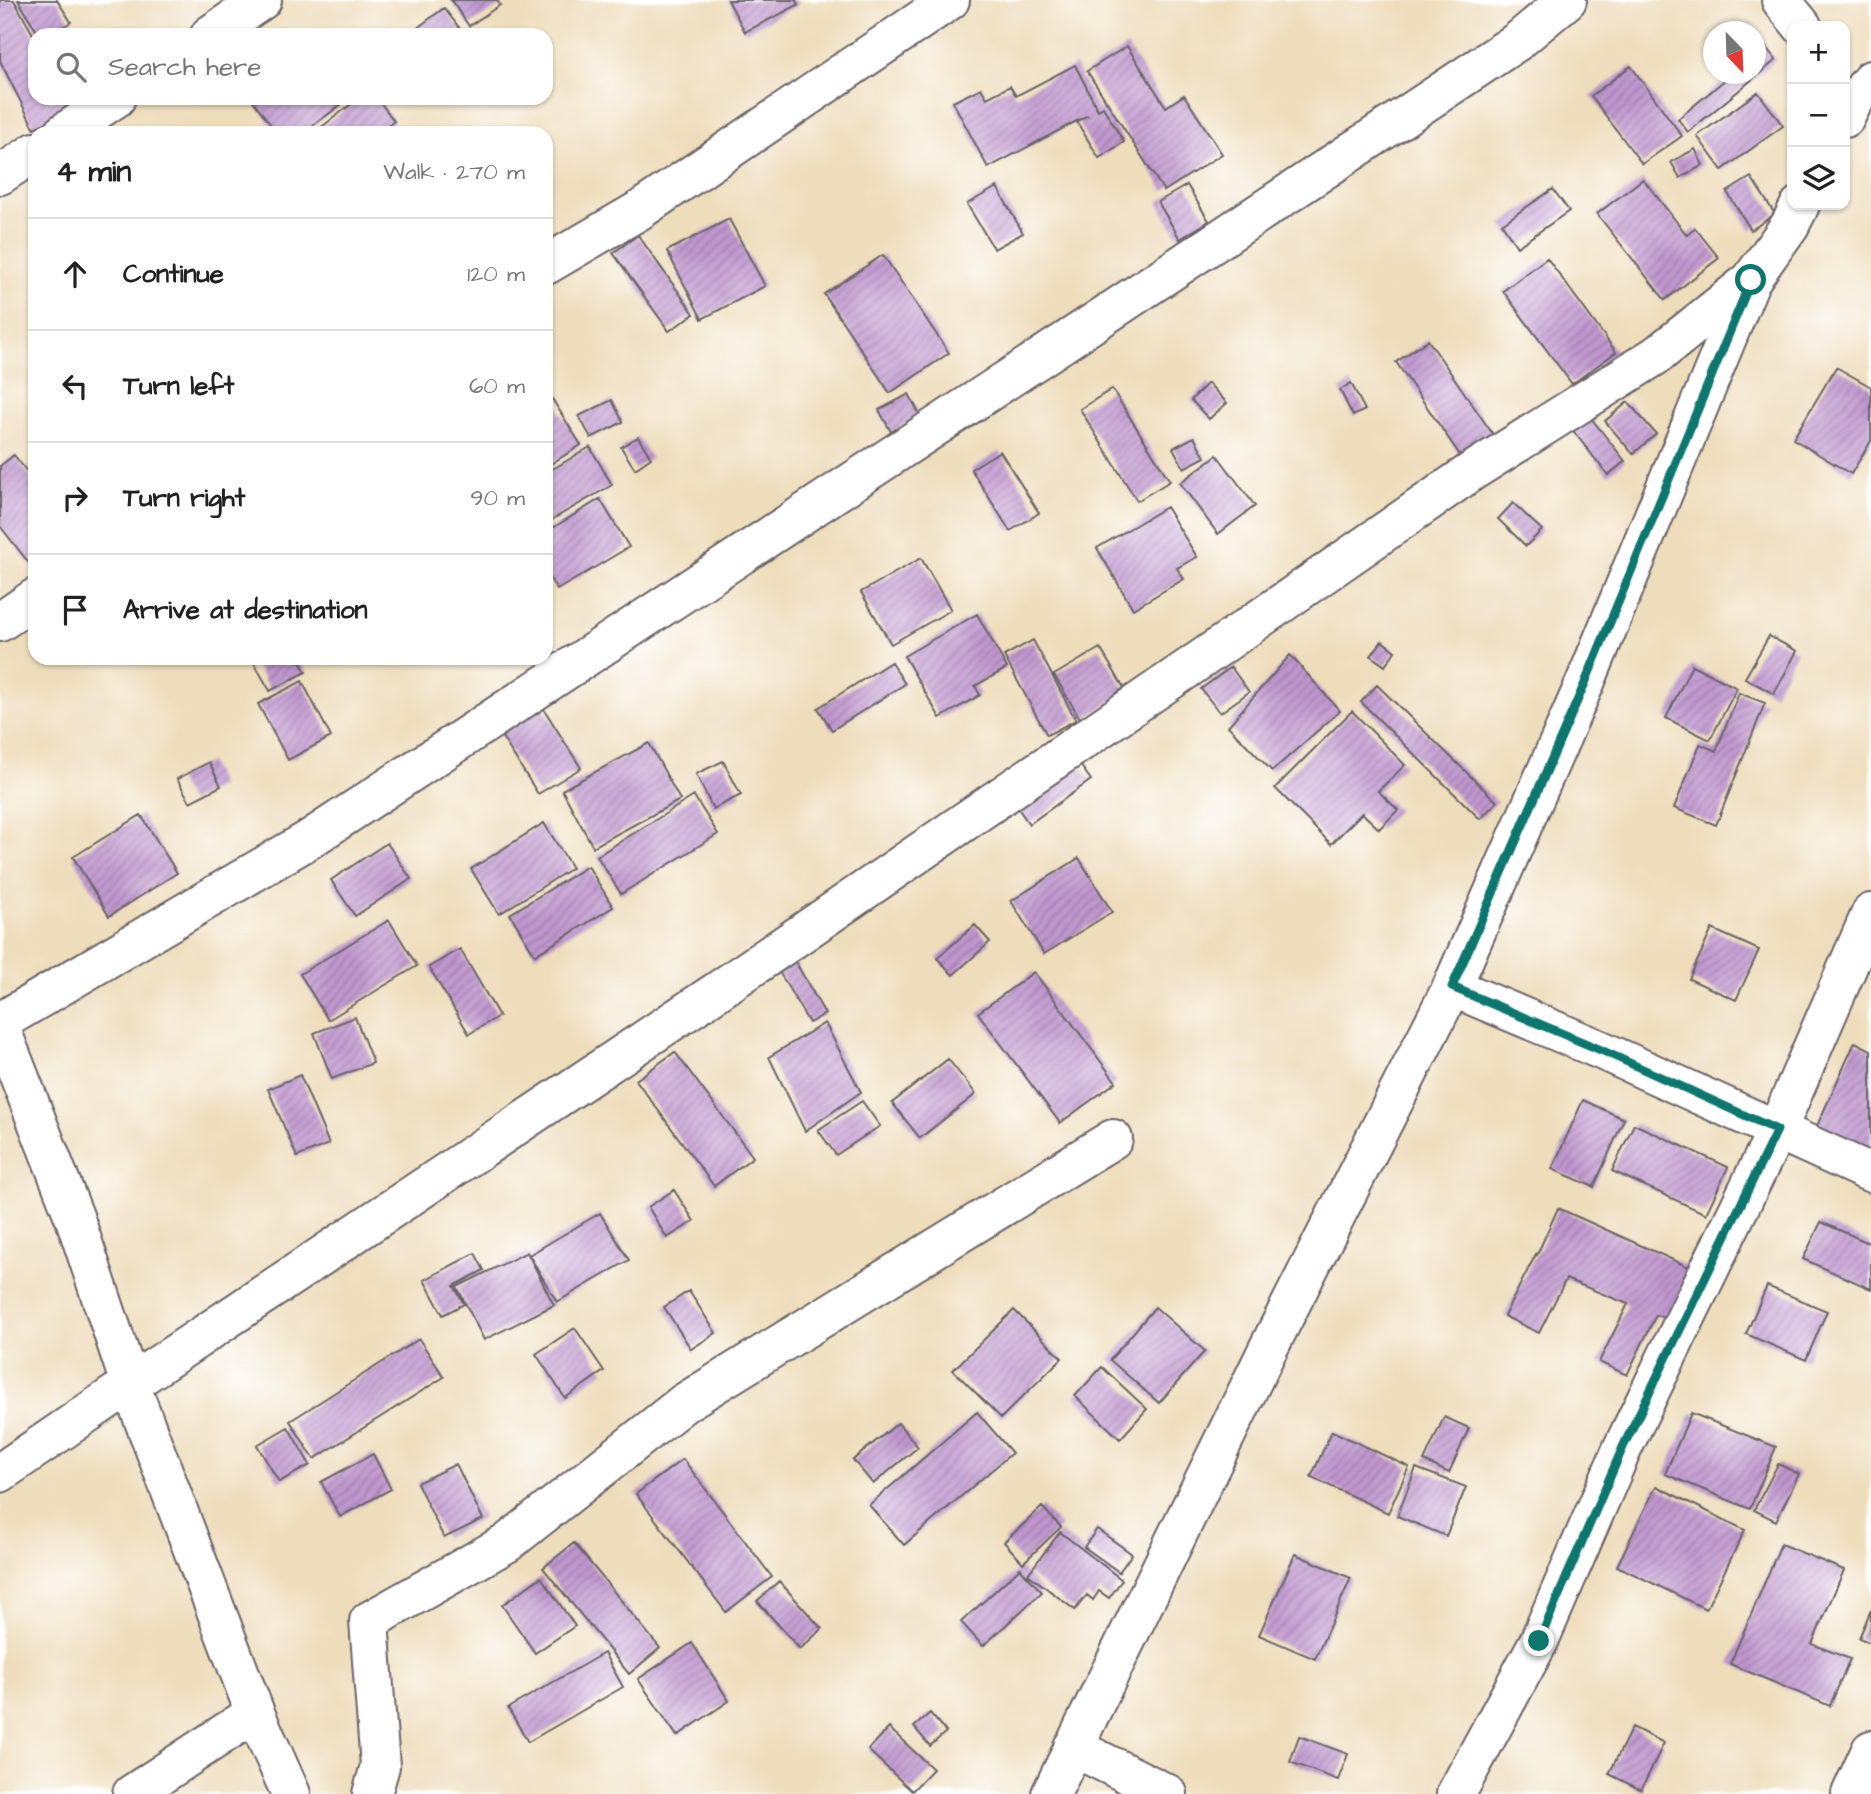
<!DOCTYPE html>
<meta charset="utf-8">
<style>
:root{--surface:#fff;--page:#f2f2f2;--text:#222;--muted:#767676;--line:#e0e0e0}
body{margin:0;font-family:"Architects Daughter",sans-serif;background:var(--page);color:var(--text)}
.controls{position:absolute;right:21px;top:21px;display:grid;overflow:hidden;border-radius:14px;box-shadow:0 2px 5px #0004}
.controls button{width:63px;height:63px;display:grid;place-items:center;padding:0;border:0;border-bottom:2px solid var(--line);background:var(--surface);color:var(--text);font:35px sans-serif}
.compass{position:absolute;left:1703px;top:21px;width:63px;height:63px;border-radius:50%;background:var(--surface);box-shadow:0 2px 5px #0004;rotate:157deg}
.stop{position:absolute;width:21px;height:21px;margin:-16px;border:5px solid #0f766e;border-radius:50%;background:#fff}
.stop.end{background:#0f766e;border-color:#fff;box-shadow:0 2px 7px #0008}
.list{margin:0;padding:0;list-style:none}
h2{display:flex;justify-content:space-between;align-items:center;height:91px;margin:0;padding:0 28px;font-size:30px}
h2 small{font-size:23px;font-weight:400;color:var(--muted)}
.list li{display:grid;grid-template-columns:46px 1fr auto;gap:21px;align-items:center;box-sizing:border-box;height:112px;padding:0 28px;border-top:2px solid var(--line)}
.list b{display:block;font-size:26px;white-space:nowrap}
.list em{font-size:23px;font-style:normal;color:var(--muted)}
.icon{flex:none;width:38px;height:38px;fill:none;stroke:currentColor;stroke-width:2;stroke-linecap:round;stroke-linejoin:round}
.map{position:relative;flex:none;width:1871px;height:1794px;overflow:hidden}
.search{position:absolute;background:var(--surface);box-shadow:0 2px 5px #0004;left:28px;top:28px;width:525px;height:77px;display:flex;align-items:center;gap:18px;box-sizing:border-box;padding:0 24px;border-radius:21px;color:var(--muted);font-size:26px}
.panel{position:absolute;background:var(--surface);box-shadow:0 2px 5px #0004;left:28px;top:126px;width:525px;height:539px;border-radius:21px}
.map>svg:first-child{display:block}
.building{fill:url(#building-hatch)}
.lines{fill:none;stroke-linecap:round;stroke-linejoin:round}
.street-casing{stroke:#696368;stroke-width:42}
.street{stroke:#fff;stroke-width:38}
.route{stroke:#0f766e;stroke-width:9}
</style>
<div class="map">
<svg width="1871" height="1794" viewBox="0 0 1871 1794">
<defs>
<pattern id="building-hatch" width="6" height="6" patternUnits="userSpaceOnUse" patternTransform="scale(1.75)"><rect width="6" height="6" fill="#c097cf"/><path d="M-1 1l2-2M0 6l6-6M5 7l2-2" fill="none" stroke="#9c7ba9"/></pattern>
</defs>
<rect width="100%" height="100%" fill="#fff"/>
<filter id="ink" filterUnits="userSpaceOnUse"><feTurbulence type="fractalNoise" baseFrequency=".0143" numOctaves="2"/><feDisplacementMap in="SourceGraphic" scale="14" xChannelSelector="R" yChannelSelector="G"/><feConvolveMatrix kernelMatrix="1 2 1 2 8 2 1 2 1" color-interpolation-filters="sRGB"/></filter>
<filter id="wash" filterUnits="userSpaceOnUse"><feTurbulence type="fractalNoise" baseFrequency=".00686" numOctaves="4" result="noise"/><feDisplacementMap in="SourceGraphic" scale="28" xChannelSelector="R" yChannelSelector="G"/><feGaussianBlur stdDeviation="1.57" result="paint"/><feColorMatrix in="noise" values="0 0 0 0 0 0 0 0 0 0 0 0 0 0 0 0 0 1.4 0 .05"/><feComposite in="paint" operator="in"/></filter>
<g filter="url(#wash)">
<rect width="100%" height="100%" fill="#edb"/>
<g id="blocks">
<!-- building -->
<path class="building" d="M0,0H14L35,38V98H70L76,110L34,128L0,61Z
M18,0H57L71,22L49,35H39Z
M451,0H497L500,5L469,26Z
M728,0H796L798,5L745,32Z
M444,8L465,35H408Z
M1127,46L1166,107L1184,95L1222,154L1164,191L1087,71Z
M1765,46L1776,60L1688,132L1678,119L1732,74H1756V54Z
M1075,65L1098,110L1103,107L1124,142L1099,158L1077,122L1088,115L988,168L953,102L981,88L987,98L1010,86L1016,96Z
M1631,66L1682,136L1642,164L1591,96Z
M1758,92L1783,126L1722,170L1697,136Z
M251,98H350L303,133H277Z
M359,98H377L394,121L378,133H314Z
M1695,149L1703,165L1680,178L1671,162Z
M1751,177L1775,214L1751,230L1727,192Z
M1643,179L1687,235L1695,228L1719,258L1665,300L1597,214Z
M1187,185L1209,221L1180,239L1158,202Z
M997,187L1023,233L994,249L967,204Z
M1553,189L1569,211L1517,247L1502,224Z
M729,219L765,286L702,319L667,251Z
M638,235L694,314L669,331L613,253Z
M883,255L949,353L890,393L824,294Z
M1547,258L1616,352L1572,384L1503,291Z
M1428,340L1503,449L1471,471L1396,362Z
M1836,367L1871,387V441L1851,474L1793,439Z
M1208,383L1227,403L1209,419L1191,400Z
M1351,383L1365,410L1353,416L1340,390Z
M546,389L581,445L546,467Z
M1112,389L1170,481L1137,501L1080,409Z
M909,394L921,417L891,432L879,410Z
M612,400L623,422L591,438L579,416Z
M1628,402L1656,434L1633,454L1605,421Z
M1587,413L1625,461L1608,475L1570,427Z
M638,437L651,458L635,469L621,447Z
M1194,437L1205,457L1184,468L1173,448Z
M590,447L612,485L546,523V473Z
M1000,451L1039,513L1010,531L971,469Z
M14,455L35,482V558L29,563L0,526V466Z
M1217,455L1255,506L1218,534L1180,483Z
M600,499L629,547L557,590L546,572V532Z
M1513,503L1542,530L1526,546L1498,519Z
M1166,507L1197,557L1177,568L1184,579L1133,609L1097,548Z
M921,558L951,610L891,644L861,592Z
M977,614L1007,668L975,686L980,695L940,718L904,656Z
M1769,636L1797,651L1774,694L1745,678Z
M1033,640L1076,720L1047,735L1004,656Z
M1382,641L1395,651L1385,666L1371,656Z
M1100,648L1127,693L1081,720L1054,675Z
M1290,655L1340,711L1272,771L1228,726Z
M258,658H298L306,672L270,691L253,661Z
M891,662L905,684L832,730L818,708Z
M1692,665L1737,688L1710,740L1666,718Z
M1231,667L1249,692L1220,713L1201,689Z
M302,681L331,737L288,760L258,704Z
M1377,685L1497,802L1480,819L1361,702Z
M1739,693L1765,703L1716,825L1674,808L1700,744L1716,751Z
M540,703L581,768L538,794L497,729Z
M1352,711L1405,765L1378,791L1398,810L1379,829L1362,813L1331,844L1275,788Z
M649,743L680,800L593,847L562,790Z
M1073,755L1091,780L1029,824L1011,798Z
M723,761L741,795L713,809L696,774Z
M209,762L221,786L190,802L177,779Z
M694,796L718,834L621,894L597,856Z
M141,815L177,873L109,916L73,857Z
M544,823L572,868L499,914L471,869Z
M387,843L411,879L355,916L331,880Z
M1079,858L1112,912L1044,954L1011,901Z
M588,866L613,907L535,955L510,914Z
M389,920L417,966L328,1020L300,974Z
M975,925L990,942L953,975L937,958Z
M1712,929L1759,950L1736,1000L1689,979Z
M460,949L499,1016L469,1034L429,967Z
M795,961L825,1014L809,1023L778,970Z
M1034,972L1116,1082L1060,1123L978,1013Z
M355,1017L373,1063L332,1079L314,1033Z
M825,1023L861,1092L805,1131L769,1057Z
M1855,1042L1871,1050V1153L1816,1128Z
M675,1052L753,1157L714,1186L636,1080Z
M948,1059L976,1094L920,1138L892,1103Z
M300,1075L329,1144L297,1157L268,1089Z
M1583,1100L1624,1119L1594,1187L1552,1169Z
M862,1101L880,1126L836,1155L818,1130Z
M1634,1124L1728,1167L1706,1214L1612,1171Z
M674,1190L694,1221L667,1238L648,1207Z
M1558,1208L1691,1268L1672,1321L1656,1315L1627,1375L1599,1362L1628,1304L1566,1279L1539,1333L1504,1316L1536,1254L1537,1255Z
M600,1213L629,1260L557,1302L529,1255Z
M1821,1222L1871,1244V1289L1803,1259Z
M527,1252L554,1305L484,1340L457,1287Z
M475,1253L484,1270L454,1286L464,1304L443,1315L424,1280Z
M1767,1286L1827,1311L1806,1360L1746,1334Z
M689,1291L716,1333L691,1349L664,1307Z
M1155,1307L1205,1351L1159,1403L1110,1360Z
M1014,1310L1062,1358L1001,1418L953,1370Z
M575,1328L604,1371L565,1398L536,1354Z
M419,1339L444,1377L314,1459L290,1421Z
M1102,1367L1147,1409L1120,1439L1075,1396Z
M977,1412L1012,1453L904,1545L869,1505Z
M1691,1413L1776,1447L1750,1509L1665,1474Z
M1444,1417L1469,1428L1449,1473L1424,1461Z
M898,1423L918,1447L873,1484L853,1460Z
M288,1427L310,1465L279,1482L257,1445Z
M1332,1431L1409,1467L1388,1513L1311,1477Z
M373,1454L391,1489L340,1517L321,1482Z
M683,1459L772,1577L726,1612L636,1494Z
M456,1464L483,1519L444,1538L417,1483Z
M1778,1464L1799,1474L1776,1521L1754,1510Z
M1416,1468L1466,1487L1446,1536L1397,1516Z
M1656,1486L1745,1530L1706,1609L1617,1566Z
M1042,1507L1061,1527L1023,1563L1004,1542Z
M1097,1529L1132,1554L1119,1572L1084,1547Z
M1060,1532L1122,1580L1109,1598L1099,1591L1093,1600L1087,1595L1075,1610L1028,1574Z
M574,1543L660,1648L629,1674L543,1568Z
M1781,1544L1844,1570L1812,1644L1850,1659L1830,1706L1730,1664Z
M1295,1554L1351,1578L1315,1659L1259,1635Z
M1020,1568L1042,1592L983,1646L961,1622Z
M541,1577L575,1626L535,1653L502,1605Z
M779,1581L822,1629L800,1649L757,1601Z
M1871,1610V1643L1859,1638Z
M692,1643L729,1701L677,1736L638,1679Z
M604,1653L623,1687L528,1742L508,1708Z
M930,1713L946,1732L930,1746L914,1727Z
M1632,1727L1664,1743L1641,1790L1609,1774Z
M889,1728L933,1769L912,1791L868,1750Z
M1299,1736L1348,1754L1338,1780L1290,1762Z"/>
</g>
</g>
<g filter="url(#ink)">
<use href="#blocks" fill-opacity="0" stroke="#696368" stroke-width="2"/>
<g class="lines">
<!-- street casing -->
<g class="street-casing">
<path id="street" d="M1781,0L1802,26
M210,35L262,0
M1845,118L1853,102L1871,80
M63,133L116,98
M0,175L35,152
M546,265L640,210L950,0
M0,622L35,598
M1452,987L1601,1050L1871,1173
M0,1022L310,839L1116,308L1518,41L1567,0
M0,1027L75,1219L130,1384L255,1713L291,1794
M0,1473L130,1384L719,990L1203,658L1471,472L1657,355L1751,280L1790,225L1800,205
M1073,1747L1168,1794
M132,1794L255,1713
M372,1794L380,1766L369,1621L507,1543L684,1403L1113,1139
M1051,1794L1268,1349L1452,987L1585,683L1750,282
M1456,1794L1539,1641L1623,1447L1777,1130L1871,913
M1851,1794L1871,1750"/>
</g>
<!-- street -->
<use href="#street" class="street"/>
</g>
</g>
<g class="lines" filter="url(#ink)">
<!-- route -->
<path class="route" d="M1539,1641L1623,1447L1777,1130L1601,1050L1452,987L1585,683L1751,280"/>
</g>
</svg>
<div class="controls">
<button>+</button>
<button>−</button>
<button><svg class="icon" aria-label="layers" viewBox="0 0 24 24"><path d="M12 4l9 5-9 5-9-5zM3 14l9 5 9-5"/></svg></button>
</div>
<svg class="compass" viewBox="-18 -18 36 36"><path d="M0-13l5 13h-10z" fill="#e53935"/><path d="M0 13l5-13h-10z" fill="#767676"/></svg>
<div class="stop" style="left:1751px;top:280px"></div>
<div class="stop end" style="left:1539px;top:1641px"></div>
<div class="search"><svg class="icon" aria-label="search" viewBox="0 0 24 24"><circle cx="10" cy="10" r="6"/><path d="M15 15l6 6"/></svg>Search here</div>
<section class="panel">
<h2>4 min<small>Walk · 270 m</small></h2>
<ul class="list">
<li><svg class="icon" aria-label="ahead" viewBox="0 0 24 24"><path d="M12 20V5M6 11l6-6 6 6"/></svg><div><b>Continue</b></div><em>120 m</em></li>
<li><svg class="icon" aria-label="left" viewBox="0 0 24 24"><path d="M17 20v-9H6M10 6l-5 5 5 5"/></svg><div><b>Turn left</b></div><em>60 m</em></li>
<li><svg class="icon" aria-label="right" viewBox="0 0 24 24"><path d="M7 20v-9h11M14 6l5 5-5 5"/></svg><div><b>Turn right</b></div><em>90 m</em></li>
<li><svg class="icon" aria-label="arrive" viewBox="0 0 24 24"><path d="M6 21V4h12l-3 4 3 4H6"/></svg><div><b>Arrive at destination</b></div></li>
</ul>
</section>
</div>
